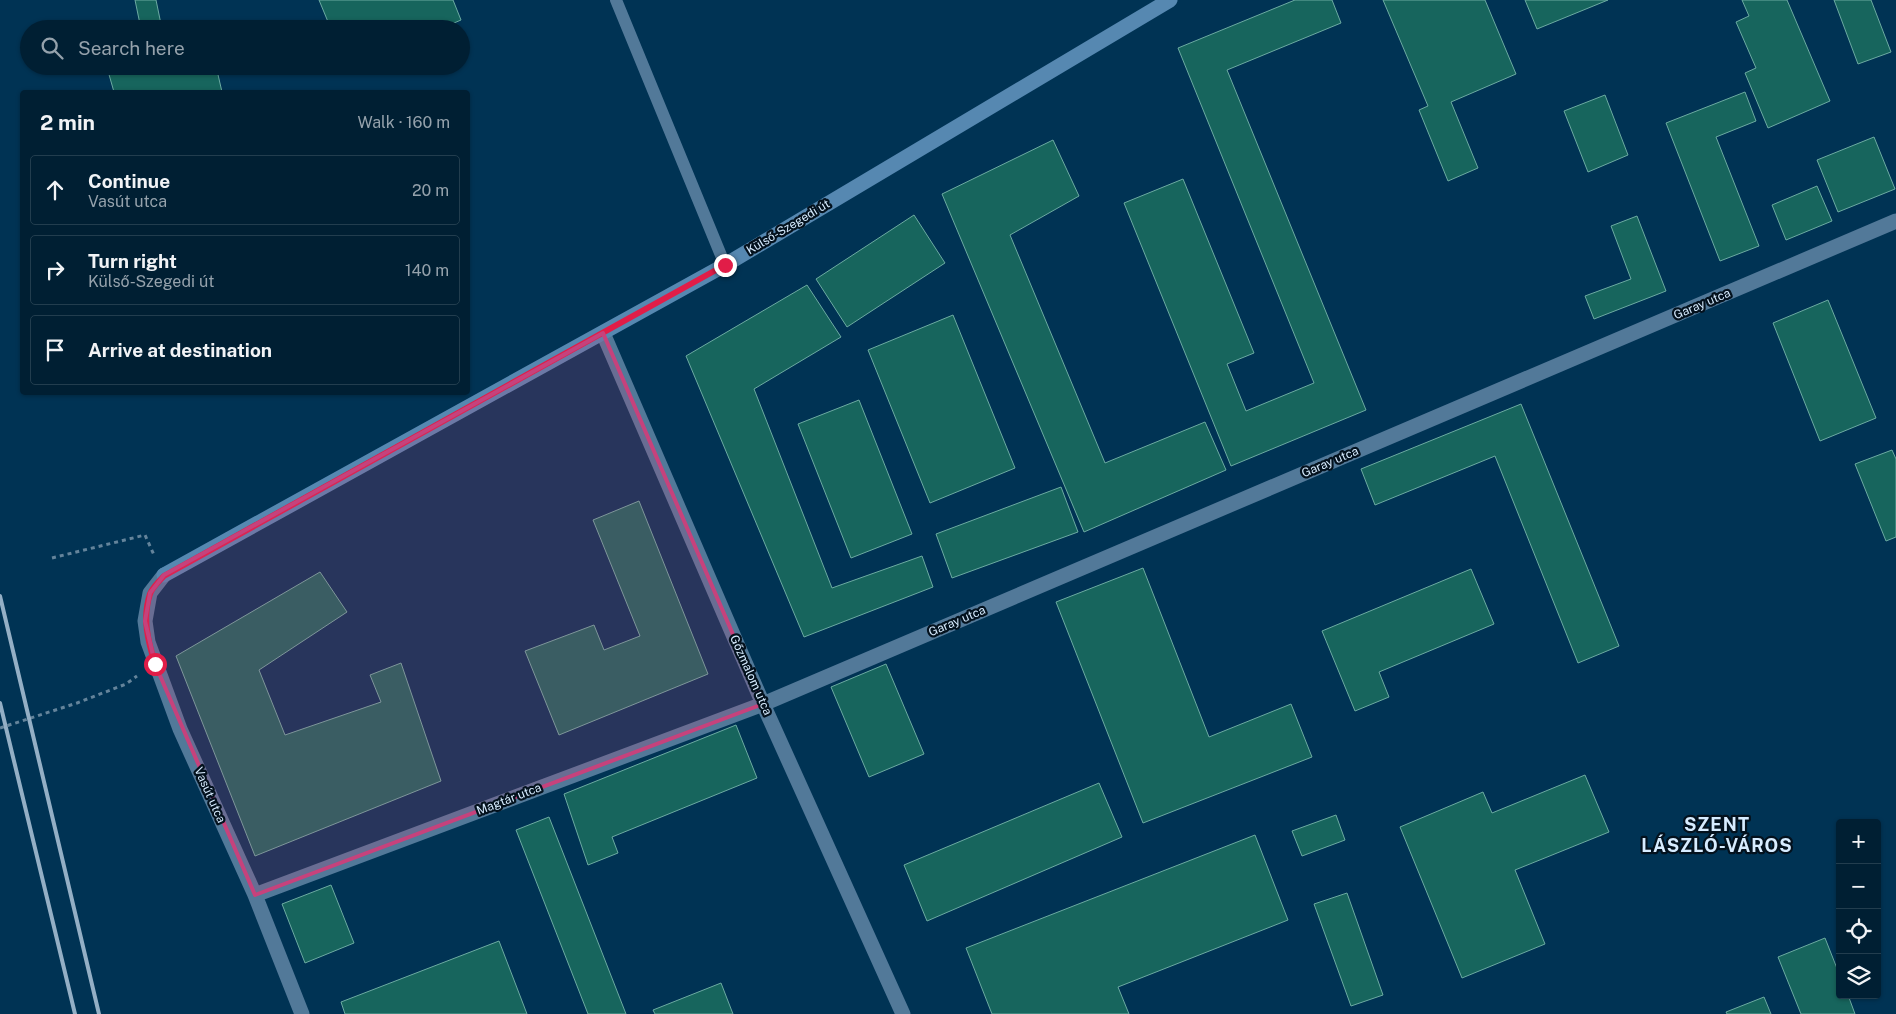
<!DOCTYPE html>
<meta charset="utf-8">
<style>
:root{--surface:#001f33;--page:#0e2c3f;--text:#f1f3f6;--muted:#95a2ac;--line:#223d4e}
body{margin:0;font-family:"Public Sans",sans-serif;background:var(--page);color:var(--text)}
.controls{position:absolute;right:15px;bottom:15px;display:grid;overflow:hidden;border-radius:5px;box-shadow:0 1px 4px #0004}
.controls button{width:45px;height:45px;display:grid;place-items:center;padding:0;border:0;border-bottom:1px solid var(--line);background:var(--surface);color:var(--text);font:25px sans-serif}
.stop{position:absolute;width:15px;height:15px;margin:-11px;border:4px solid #e11d48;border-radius:50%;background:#fff}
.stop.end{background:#e11d48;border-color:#fff;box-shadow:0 1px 5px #0008}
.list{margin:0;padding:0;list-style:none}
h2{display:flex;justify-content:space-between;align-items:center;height:65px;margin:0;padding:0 20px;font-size:21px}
h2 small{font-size:16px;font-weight:400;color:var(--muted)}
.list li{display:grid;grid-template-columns:32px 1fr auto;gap:15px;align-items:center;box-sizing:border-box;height:70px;margin:0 10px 10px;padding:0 10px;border:1px solid var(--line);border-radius:5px}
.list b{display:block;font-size:19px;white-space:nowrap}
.list p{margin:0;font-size:16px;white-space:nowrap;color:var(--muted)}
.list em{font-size:16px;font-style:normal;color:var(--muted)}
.icon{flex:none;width:28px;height:28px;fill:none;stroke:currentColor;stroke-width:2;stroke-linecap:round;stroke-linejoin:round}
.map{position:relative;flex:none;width:1896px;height:1014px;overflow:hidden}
.search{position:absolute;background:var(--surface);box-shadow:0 1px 4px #0004;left:20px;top:20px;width:450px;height:55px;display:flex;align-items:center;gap:12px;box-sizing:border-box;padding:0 18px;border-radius:28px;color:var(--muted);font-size:19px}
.panel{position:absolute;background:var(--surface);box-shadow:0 1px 4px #0004;left:20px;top:90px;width:450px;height:305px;border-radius:5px}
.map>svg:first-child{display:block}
.built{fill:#003354;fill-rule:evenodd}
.building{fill:#17655d;stroke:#6caba2}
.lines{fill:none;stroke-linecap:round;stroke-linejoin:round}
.path{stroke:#64849b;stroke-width:3;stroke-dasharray:4 4;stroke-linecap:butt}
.lane{stroke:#527999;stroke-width:12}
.street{stroke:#527999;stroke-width:15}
.secondary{stroke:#5688b1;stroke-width:15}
.rail{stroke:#94afc5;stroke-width:4}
.route{stroke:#e11d48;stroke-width:6}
.marked{fill:#c6427c;fill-opacity:0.2;stroke:#c6427c;stroke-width:4;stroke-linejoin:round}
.labels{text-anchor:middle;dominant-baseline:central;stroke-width:4.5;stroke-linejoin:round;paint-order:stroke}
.street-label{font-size:12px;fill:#d7ecff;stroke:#03111d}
.district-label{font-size:18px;font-weight:bold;letter-spacing:1px;fill:#d7ecff;stroke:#03111d}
</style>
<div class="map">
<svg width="1896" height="1014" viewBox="0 0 1896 1014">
<rect width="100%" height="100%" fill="#002944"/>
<!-- built -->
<path class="built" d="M0,0H1896V1014H0ZM29,29H461V66H29ZM22,92H468V392H22ZM1840,823H1877V995H1840Z"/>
<!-- building -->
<path class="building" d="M135,0H156L162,29H141Z
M319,0H453L461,20L440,29H331Z
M1295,0H1332L1341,23L1227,70L1366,410L1231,466L1124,203L1183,179L1254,353L1227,364L1246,411L1314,383L1178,48Z
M1383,0H1485L1516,74L1451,102L1478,168L1448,181L1419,110L1428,106Z
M1525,0H1608L1537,29Z
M1742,0H1787L1830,101L1768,128L1745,73L1756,68L1736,22L1749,16Z
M1834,0H1871L1891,52L1858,64Z
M127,66H216L222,92H114L108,71Z
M1745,92L1756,121L1716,137L1759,246L1720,261L1666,123Z
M1605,95L1628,155L1588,172L1564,111Z
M1874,137L1895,189L1838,212L1817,160Z
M1053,140L1079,196L1010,235L1105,463L1205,422L1226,470L1084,532L942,194Z
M1817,186L1832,221L1786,240L1772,205Z
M914,215L945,263L847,327L816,279Z
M1637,216L1666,291L1594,319L1585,296L1631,279L1611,226Z
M807,285L841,337L754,389L832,588L922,556L933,587L804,637L686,356Z
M1828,300L1876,418L1820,441L1773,323Z
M953,315L1015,468L930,503L868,350Z
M859,400L912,534L851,558L798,424Z
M1521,404L1619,646L1578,663L1495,456L1375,505L1361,469Z
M1892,450L1896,459V537L1886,541L1855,464Z
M1061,487L1078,532L952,578L936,534Z
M639,501L708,674L559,735L525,651L594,625L604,650L640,636L593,520Z
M1143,568L1209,737L1291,704L1312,757L1143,823L1056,602Z
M1471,569L1494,624L1379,672L1389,697L1355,711L1322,631Z
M320,572L347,612L259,670L285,735L381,702L370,675L401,663L441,781L255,856L176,656Z
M886,664L924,754L869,777L831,687Z
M736,725L757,778L612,837L618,853L588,865L564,794Z
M1585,775L1609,832L1515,870L1545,944L1462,978L1400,827L1483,792L1492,813Z
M1099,783L1122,837L927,921L904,865Z
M1336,815L1345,840L1302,856L1292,831Z
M549,817L626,1014H588L516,830Z
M1255,835L1288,920L1118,987L1129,1014H992L966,948Z
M331,885L354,943L305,963L282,904Z
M1347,893L1383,995L1351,1006L1314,904Z
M1825,938L1840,976V995H1848L1855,1014H1801L1778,957Z
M499,941L527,1014H345L341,1002Z
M721,983L733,1014H655L653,1010Z
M1764,997L1771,1014H1727L1726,1012Z"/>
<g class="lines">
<!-- path -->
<path class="path" d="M52,558L145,535L154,555
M0,728L77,703L126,684L137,676"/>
<!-- lane -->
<path class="lane" d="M616,0L725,265"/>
<!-- street -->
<path class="street" d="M603,333L763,704L903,1014
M164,575L150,593L145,621L148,642L180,729L255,895L302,1014
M255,895L763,704L1896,221"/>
<!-- secondary -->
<path class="secondary" d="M164,575L725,265L1170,0"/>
<!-- rail -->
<path class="rail" d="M0,596L99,1014
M0,703L75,1014"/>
</g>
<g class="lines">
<!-- route -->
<path class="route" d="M155,664C148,641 142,618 150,594C152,588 159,581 164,576L725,265"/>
</g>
<!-- marked area -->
<path class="marked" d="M603,333L763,704L255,895L155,664L145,621L150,593L164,575Z"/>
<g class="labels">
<!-- street labels -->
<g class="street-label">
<text transform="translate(788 227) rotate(-31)">Külső-Szegedi út</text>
<text transform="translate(1702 304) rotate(-23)">Garay utca</text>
<text transform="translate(1330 462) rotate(-23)">Garay utca</text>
<text transform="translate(957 621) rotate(-23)">Garay utca</text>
<text transform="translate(751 675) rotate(66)">Gőzmalom utca</text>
<text transform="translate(210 795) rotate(66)">Vasút utca</text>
<text transform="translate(509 799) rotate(-21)">Magtár utca</text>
</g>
<!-- district labels -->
<g class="district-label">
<text x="1717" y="824">SZENT<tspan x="1717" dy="21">LÁSZLÓ-VÁROS</tspan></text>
</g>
</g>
</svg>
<div class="controls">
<button>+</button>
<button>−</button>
<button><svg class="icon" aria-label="locate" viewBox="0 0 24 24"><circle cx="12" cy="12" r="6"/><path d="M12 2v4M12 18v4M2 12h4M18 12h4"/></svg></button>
<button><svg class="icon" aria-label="layers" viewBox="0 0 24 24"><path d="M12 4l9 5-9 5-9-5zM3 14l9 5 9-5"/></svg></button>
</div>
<div class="stop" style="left:155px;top:664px"></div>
<div class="stop end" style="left:725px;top:265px"></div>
<div class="search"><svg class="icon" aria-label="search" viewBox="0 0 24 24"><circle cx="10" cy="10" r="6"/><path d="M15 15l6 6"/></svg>Search here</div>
<section class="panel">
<h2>2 min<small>Walk · 160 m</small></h2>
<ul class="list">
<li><svg class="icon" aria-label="ahead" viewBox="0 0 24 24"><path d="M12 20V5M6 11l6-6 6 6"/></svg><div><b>Continue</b><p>Vasút utca</p></div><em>20 m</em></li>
<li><svg class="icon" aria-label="right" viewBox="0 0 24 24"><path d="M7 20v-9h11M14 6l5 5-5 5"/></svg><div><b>Turn right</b><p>Külső-Szegedi út</p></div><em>140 m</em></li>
<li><svg class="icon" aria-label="arrive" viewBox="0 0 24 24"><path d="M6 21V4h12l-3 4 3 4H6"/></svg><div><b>Arrive at destination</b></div></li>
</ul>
</section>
</div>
